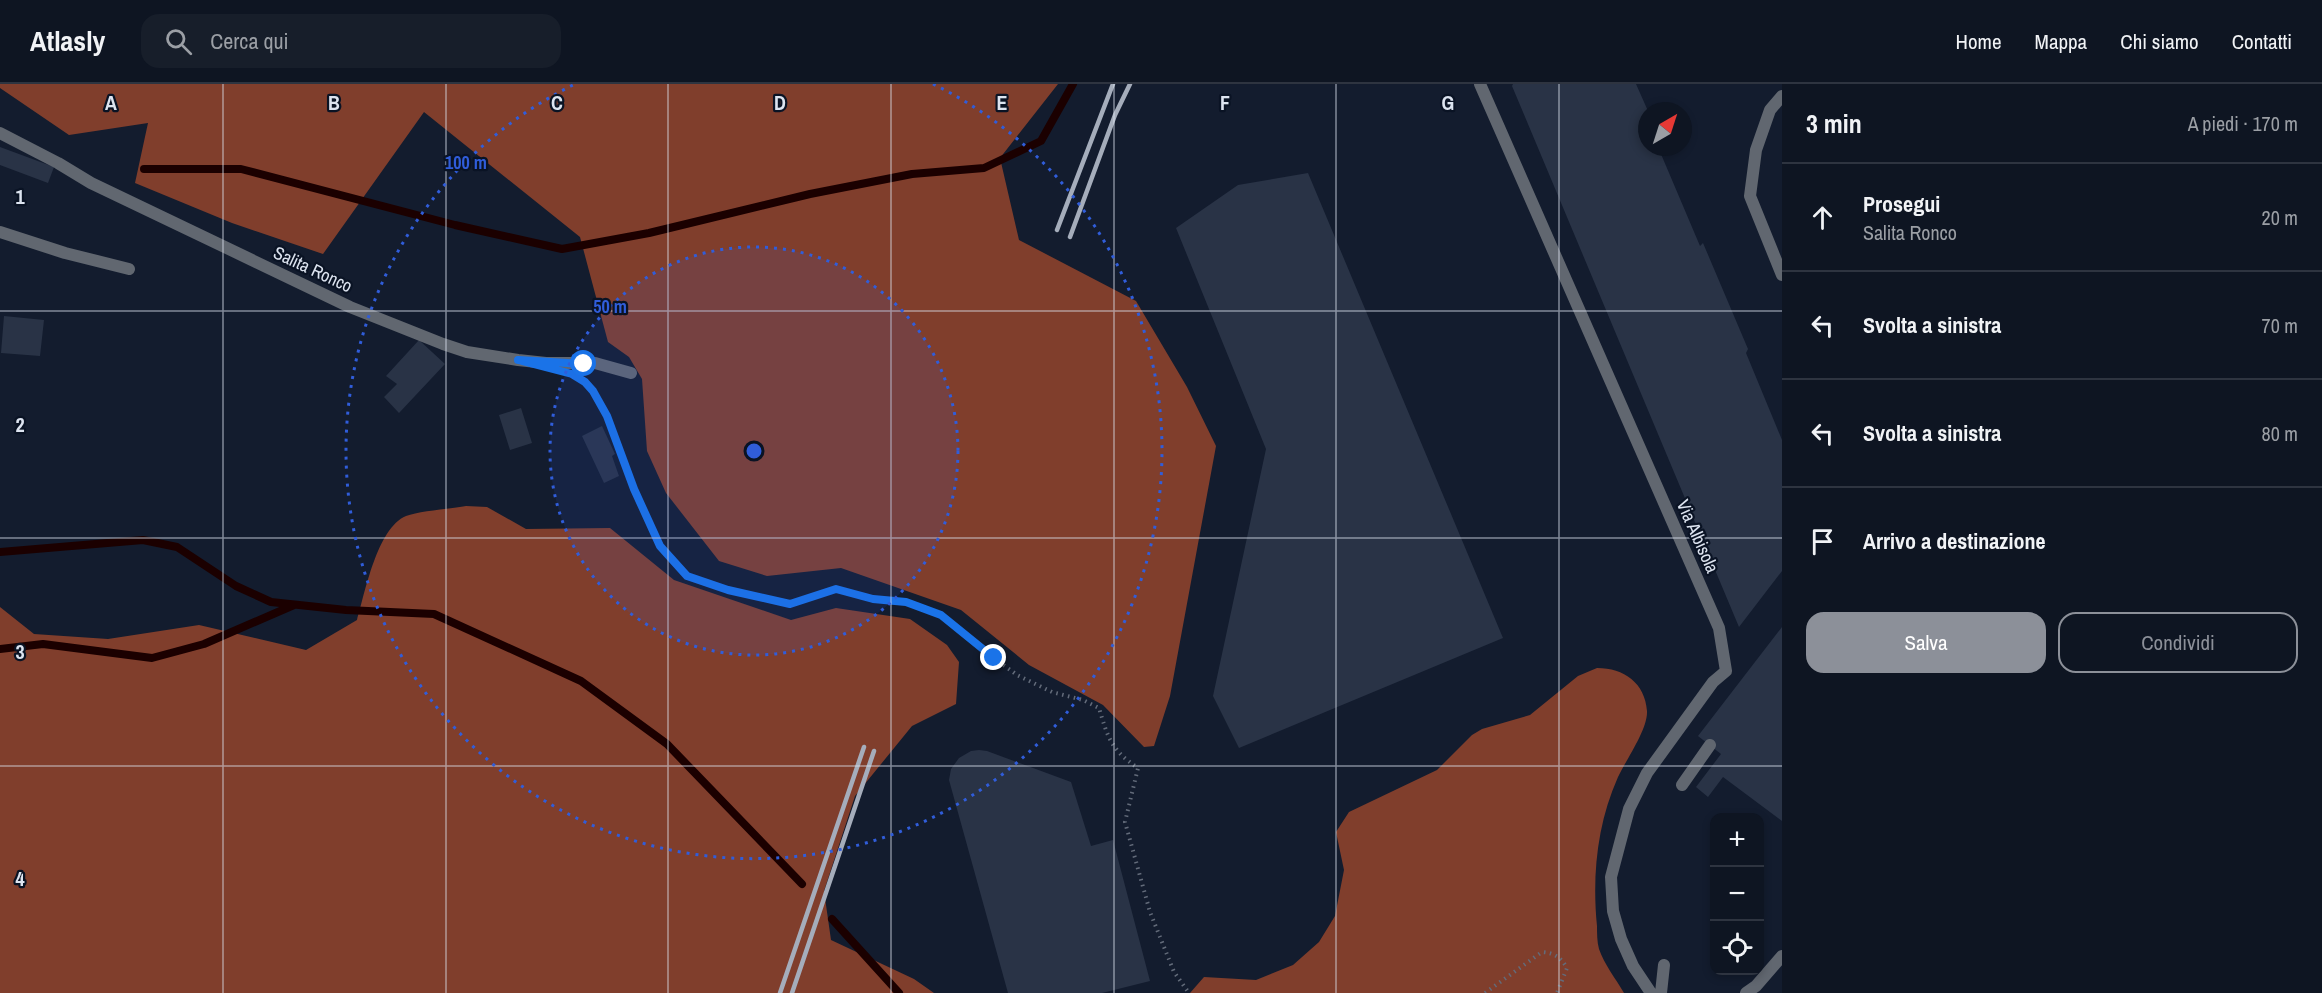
<!DOCTYPE html>
<html lang="it">
<meta charset="utf-8">
<style>
:root{--surface:#0e1522;--page:#171e2a;--text:#f1f3f6;--muted:#9b9fa5;--line:#2e3440;--accent:#8c9099}
body{margin:0;font-family:"Archivo Narrow",sans-serif;background:var(--page);color:var(--text)}
.controls{position:absolute;right:18px;bottom:18px;display:grid;overflow:hidden;border-radius:12px;box-shadow:0 3px 9px #0003}
.controls button{width:54px;height:54px;display:grid;place-items:center;padding:0;border:0;border-bottom:2px solid var(--line);background:var(--surface);color:var(--text);font:30px sans-serif}
.compass{position:absolute;left:1638px;top:18px;width:54px;height:54px;border-radius:50%;background:var(--surface);box-shadow:0 3px 9px #0003;rotate:39deg}
.stop{position:absolute;width:18px;height:18px;margin:-14px;border:4px solid #1a73e8;border-radius:50%;background:#fff}
.stop.end{background:#1a73e8;border-color:#fff;box-shadow:0 2px 6px #0008}
.list{margin:0;padding:0;list-style:none}
h2{display:flex;justify-content:space-between;align-items:center;height:78px;margin:0;padding:0 24px;font-size:26px}
h2 small{font-size:20px;font-weight:400;color:var(--muted)}
.list li{display:grid;grid-template-columns:39px 1fr auto;gap:18px;align-items:center;box-sizing:border-box;height:108px;padding:0 24px;border-top:2px solid var(--line)}
.list b{display:block;font-size:22px;white-space:nowrap}
.list p{margin:0;font-size:20px;white-space:nowrap;color:var(--muted)}
.list em{font-size:20px;font-style:normal;color:var(--muted)}
.actions{display:flex;gap:12px;padding:18px 24px}
.actions a{flex:1;padding:14px 0;border:2px solid var(--accent);border-radius:18px;text-align:center;font-size:21px;color:var(--accent)}
.actions .main{background:var(--accent);color:#fff}
.icon{flex:none;width:33px;height:33px;fill:none;stroke:currentColor;stroke-width:2;stroke-linecap:round;stroke-linejoin:round}
.map{position:relative;flex:none;width:1782px;height:909px;overflow:hidden}
header{display:flex;align-items:center;gap:36px;box-sizing:border-box;height:84px;padding:0 30px;background:var(--surface);border-bottom:2px solid var(--line)}
header strong{font-size:28px}
nav{display:flex;gap:33px;margin-inline-start:auto;font-size:21px}
.search{width:420px;height:54px;background:var(--page);display:flex;align-items:center;gap:15px;box-sizing:border-box;padding:0 21px;border-radius:18px;color:var(--muted);font-size:22px}
main{display:flex}
aside{flex:1;background:var(--surface)}
.map>svg:first-child{display:block}
.forest{fill:#803e2c}
.lines{fill:none;stroke-linecap:round;stroke-linejoin:round}
.stream{stroke:#1b0000;stroke-width:8}
.building{fill:#293346}
.path{stroke:#636b7a;stroke-width:4;stroke-dasharray:1.5 4.5;stroke-linecap:butt}
.lane{stroke:#616770;stroke-width:12}
.street{stroke:#616770;stroke-width:12}
.rail{stroke:#a5adbb;stroke-width:4.5}
.route{stroke:#1a73e8;stroke-width:8}
.grid{fill:none;stroke:#dde4f0;stroke-width:1.5;stroke-opacity:0.55}
.ring{fill:none;stroke:#305dda;stroke-width:3;stroke-dasharray:3 6}
.labels{text-anchor:middle;dominant-baseline:central;stroke-width:4.5;stroke-linejoin:round;paint-order:stroke}
.street-label{font-size:18px;fill:#dde4f0;stroke:#0a1324}
.grid-label{font-size:20px;text-anchor:middle;font-weight:bold;fill:#dde4f0;stroke:#0a1324;stroke-width:4.5;stroke-linejoin:round;paint-order:stroke}
.centre{fill:#305dda;stroke:#0a1324;stroke-width:3}
.ring-label{font-size:18px;text-anchor:middle;font-weight:bold;fill:#305dda;stroke:#0a1324;stroke-width:4.5;stroke-linejoin:round;paint-order:stroke}
</style>
<header>
<strong>Atlasly</strong>
<div class="search"><svg class="icon" aria-label="search" viewBox="0 0 24 24"><circle cx="10" cy="10" r="6"/><path d="M15 15l6 6"/></svg>Cerca qui</div>
<nav><a>Home</a><a>Mappa</a><a>Chi siamo</a><a>Contatti</a></nav>
</header>
<main>
<div class="map">
<svg width="1782" height="909" viewBox="0 0 1782 909">
<rect width="100%" height="100%" fill="#131c2e"/>
<!-- forest -->
<path class="forest" d="M0,0H1058L1000,74L1019,156L1136,217L1187,303L1216,362L1170,612L1154,662L1144,663L1103,621L1029,581L961,526L841,484L767,492L719,477L666,409L647,367L642,295L629,273L608,258L580,153L424,28L323,170L232,139L135,99L148,39L69,51L0,4Z
M466,422L487,423L526,445L610,444L674,496L791,536L836,524L910,535L947,561L959,578L956,620L912,642L855,712L824,807L831,856L914,895L934,909H0V523L34,550L108,555L199,541L306,566L357,536C365,509 377,444 406,432C419,427 450,425 466,422Z
M1597,584C1624,584 1645,599 1647,627C1648,645 1626,676 1618,693C1597,740 1592,792 1597,842C1597,849 1597,858 1599,865C1604,880 1616,895 1624,909H1190L1204,893L1256,896L1293,881L1319,858L1335,832L1344,786L1336,748L1349,728L1437,686L1472,651L1482,645L1530,631L1578,592Z"/>
<g class="lines">
<!-- stream -->
<path class="stream" d="M144,85H241L455,141L562,165L649,149L810,110L912,90L984,84L1041,57L1073,0
M0,468L143,456L177,463L236,502L271,518L346,526L434,530L581,597L667,660L802,800
M0,565L43,560L152,574L204,560L294,521
M832,835L899,909"/>
</g>
<!-- building -->
<path class="building" d="M1513,0H1636L1648,27L1647,63H1658L1700,162L1703,159L1748,265L1746,269L1782,356V487L1739,543L1512,2Z
M0,63L54,83L48,99L0,81Z
M1308,89L1503,554L1239,664L1213,612L1266,365L1176,144L1238,101Z
M4,232L44,236L40,272L1,269Z
M419,256L445,280L399,329L384,313L397,300L386,292Z
M521,324L532,359L510,366L499,331Z
M602,342L615,370L612,372L619,392L604,399L582,352Z
M1782,543V737L1723,693L1708,713L1696,703L1721,670L1698,652Z
M979,666L987,667L1071,698L1091,762L1113,756L1150,897L1102,909H1008L949,696L951,685L959,674L971,667Z"/>
<g class="lines">
<!-- path -->
<path class="path" d="M586,299L607,332L634,405L660,462L688,492L728,506L790,520L835,505L873,515L906,518L941,531L971,557L1017,591L1052,608L1083,616L1099,624C1108,654 1111,666 1138,684L1125,738L1150,828L1174,888L1189,909
M1485,909L1542,868C1555,869 1561,874 1567,884L1557,909"/>
<!-- lane -->
<path class="lane" d="M1480,0L1719,544L1726,587L1713,598L1647,689L1629,725L1611,793L1613,827L1621,855L1633,882L1651,909
M1782,12L1770,26L1756,66L1750,112L1782,191
M1682,701L1710,661
M1661,909L1664,881
M1746,909L1756,902L1782,872"/>
<!-- street -->
<path class="street" d="M0,49L58,79L91,99L350,223L443,260L467,268L518,276L546,279H595L631,289
M0,148L65,169L129,185"/>
<!-- rail -->
<path class="rail" d="M1057,146L1113,0
M1070,153L1115,31L1130,0
M780,909L864,663
M792,909L874,667"/>
</g>
<g class="lines">
<!-- route -->
<path class="route" d="M584,280L518,276L572,290L585,298L593,307L607,332L634,405L660,462L687,492L728,506L790,520L836,505L873,515L906,518L941,531L994,574"/>
</g>
<!-- grid -->
<path class="grid" d="M223,0V909M446,0V909M668,0V909M891,0V909M1114,0V909M1336,0V909M1559,0V909M0,227H1782M0,454H1782M0,682H1782"/>
<!-- distance rings -->
<circle cx="754" cy="367" r="204" fill="#305dda" fill-opacity=".12"/>
<g class="ring">
<circle cx="754" cy="367" r="204"/>
<path d="M933 0A408 408 0 1 1 575 0"/>
</g>
<g class="labels">
<!-- street labels -->
<g class="street-label">
<text transform="translate(313 185) rotate(25)">Salita Ronco</text>
<text transform="translate(1698 452) rotate(66)">Via Albisola</text>
</g>
</g>
<g class="grid-label">
<text x="111" y="26">A</text>
<text x="334" y="26">B</text>
<text x="557" y="26">C</text>
<text x="780" y="26">D</text>
<text x="1002" y="26">E</text>
<text x="1225" y="26">F</text>
<text x="1448" y="26">G</text>
<text x="20" y="120">1</text>
<text x="20" y="348">2</text>
<text x="20" y="575">3</text>
<text x="20" y="802">4</text>
</g>
<circle cx="754" cy="367" r="9" class="centre"/>
<g class="ring-label">
<text x="466" y="85">100 m</text>
<text x="610" y="229">50 m</text>
</g>
</svg>
<div class="controls">
<button>+</button>
<button>−</button>
<button><svg class="icon" aria-label="locate" viewBox="0 0 24 24"><circle cx="12" cy="12" r="6"/><path d="M12 2v4M12 18v4M2 12h4M18 12h4"/></svg></button>
</div>
<svg class="compass" viewBox="-18 -18 36 36"><path d="M0-13l5 13h-10z" fill="#e53935"/><path d="M0 13l5-13h-10z" fill="#9b9fa5"/></svg>
<div class="stop" style="left:584px;top:280px"></div>
<div class="stop end" style="left:994px;top:574px"></div>
</div>
<aside>
<h2>3 min<small>A piedi · 170 m</small></h2>
<ul class="list">
<li><svg class="icon" aria-label="ahead" viewBox="0 0 24 24"><path d="M12 20V5M6 11l6-6 6 6"/></svg><div><b>Prosegui</b><p>Salita Ronco</p></div><em>20 m</em></li>
<li><svg class="icon" aria-label="left" viewBox="0 0 24 24"><path d="M17 20v-9H6M10 6l-5 5 5 5"/></svg><div><b>Svolta a sinistra</b></div><em>70 m</em></li>
<li><svg class="icon" aria-label="left" viewBox="0 0 24 24"><path d="M17 20v-9H6M10 6l-5 5 5 5"/></svg><div><b>Svolta a sinistra</b></div><em>80 m</em></li>
<li><svg class="icon" aria-label="arrive" viewBox="0 0 24 24"><path d="M6 21V4h12l-3 4 3 4H6"/></svg><div><b>Arrivo a destinazione</b></div></li>
</ul>
<div class="actions"><a class="main">Salva</a><a>Condividi</a></div>
</aside>
</main>
